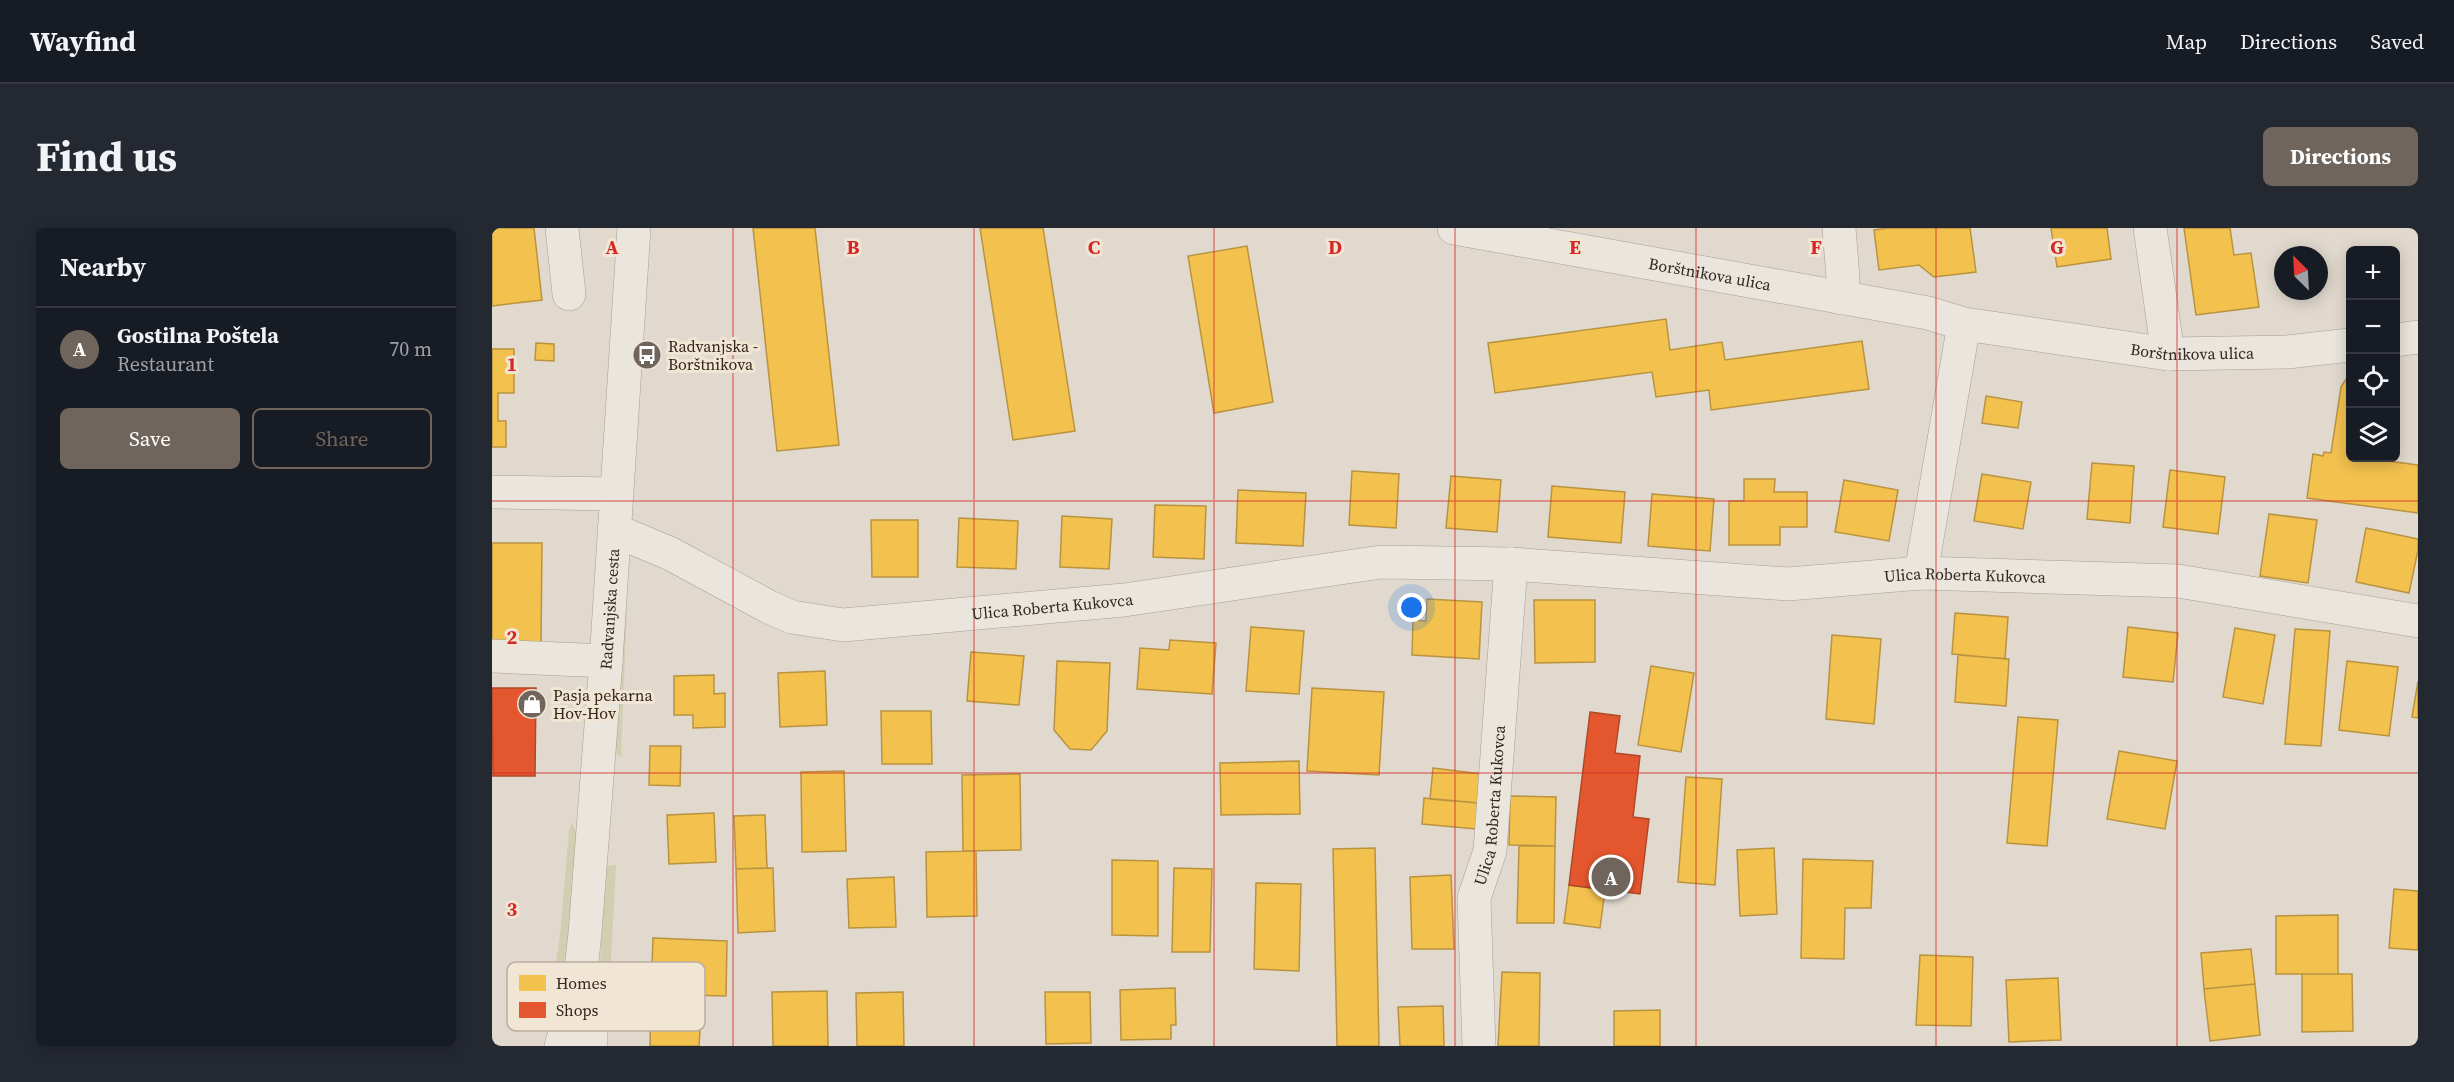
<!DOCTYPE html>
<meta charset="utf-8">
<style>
:root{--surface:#171b24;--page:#242831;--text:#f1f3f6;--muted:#9ea1a6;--line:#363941;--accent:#70655c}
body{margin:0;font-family:"Source Serif 4",serif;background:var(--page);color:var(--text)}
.controls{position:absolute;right:18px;top:18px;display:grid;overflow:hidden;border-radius:9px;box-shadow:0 3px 15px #0003}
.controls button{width:54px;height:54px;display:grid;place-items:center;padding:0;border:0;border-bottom:2px solid var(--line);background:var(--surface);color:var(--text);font:30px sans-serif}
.compass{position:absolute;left:1782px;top:18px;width:54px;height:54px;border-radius:50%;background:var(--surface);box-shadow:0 3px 15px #0003;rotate:336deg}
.you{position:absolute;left:920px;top:380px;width:21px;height:21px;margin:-15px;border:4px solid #fff;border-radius:50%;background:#1a73e8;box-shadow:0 0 0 9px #1a73e833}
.badge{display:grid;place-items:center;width:39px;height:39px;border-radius:50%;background:var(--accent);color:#fff;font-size:20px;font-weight:700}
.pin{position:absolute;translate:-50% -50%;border:3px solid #fff;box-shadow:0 2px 6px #0006}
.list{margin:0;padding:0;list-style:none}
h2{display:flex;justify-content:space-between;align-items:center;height:78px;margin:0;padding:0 24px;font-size:26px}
h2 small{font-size:20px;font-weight:400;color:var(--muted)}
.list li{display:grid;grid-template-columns:39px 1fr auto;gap:18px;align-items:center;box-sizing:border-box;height:84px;padding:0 24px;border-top:2px solid var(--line)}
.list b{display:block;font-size:22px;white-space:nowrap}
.list p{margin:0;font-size:20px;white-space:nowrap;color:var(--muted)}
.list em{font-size:20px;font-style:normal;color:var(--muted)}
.actions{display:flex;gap:12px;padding:18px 24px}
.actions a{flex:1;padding:14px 0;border:2px solid var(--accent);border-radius:9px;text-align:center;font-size:21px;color:var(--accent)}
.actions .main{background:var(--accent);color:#fff}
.icon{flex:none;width:33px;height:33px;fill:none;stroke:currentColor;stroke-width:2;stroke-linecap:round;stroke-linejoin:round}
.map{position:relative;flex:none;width:1926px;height:818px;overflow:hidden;border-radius:9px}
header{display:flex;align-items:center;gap:36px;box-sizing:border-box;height:84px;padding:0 30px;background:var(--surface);border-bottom:2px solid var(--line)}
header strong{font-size:28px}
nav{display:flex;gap:33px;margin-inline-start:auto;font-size:21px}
.intro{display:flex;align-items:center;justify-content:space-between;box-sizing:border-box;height:144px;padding:0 36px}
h1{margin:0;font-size:42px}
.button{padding:15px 27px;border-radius:9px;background:var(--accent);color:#fff;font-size:21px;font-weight:700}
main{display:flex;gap:36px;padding:0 36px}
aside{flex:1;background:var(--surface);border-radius:9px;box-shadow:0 3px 15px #0003}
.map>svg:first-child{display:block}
.green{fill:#d1ceb1}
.homes{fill:#f2c14e;stroke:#b99340;stroke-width:1.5}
.shops{fill:#e4572e;stroke:#af492a;stroke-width:1.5}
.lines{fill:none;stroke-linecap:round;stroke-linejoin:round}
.minor-casing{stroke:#a69f96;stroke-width:34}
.minor{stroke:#eae5dd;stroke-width:33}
.grid{fill:none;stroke:#d62828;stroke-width:1.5;stroke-opacity:0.55}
.labels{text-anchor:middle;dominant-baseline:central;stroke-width:6;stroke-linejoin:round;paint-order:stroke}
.street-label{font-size:16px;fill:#33271f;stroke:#f1e6d4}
.poi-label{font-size:16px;fill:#33271f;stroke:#f1e6d4;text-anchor:start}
.key{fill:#f1e6d4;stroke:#b8ad9e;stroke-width:1.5}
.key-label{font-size:16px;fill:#33271f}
.grid-label{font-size:20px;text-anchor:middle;font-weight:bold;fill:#d62828;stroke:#f1e6d4;stroke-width:6;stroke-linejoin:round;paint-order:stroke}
</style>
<header>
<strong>Wayfind</strong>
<nav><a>Map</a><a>Directions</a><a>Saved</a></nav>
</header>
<div class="intro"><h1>Find us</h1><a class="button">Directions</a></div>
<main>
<aside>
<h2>Nearby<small></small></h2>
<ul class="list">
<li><span class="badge">A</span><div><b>Gostilna Poštela</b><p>Restaurant</p></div><em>70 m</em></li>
</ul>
<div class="actions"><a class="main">Save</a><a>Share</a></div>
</aside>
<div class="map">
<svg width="1926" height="818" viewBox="0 0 1926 818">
<rect width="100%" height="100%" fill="#e1d9cd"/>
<!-- green -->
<path class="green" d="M134,376L135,378L129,529L121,523Z
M80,595L85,606C81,665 81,740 60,795L56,787L68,707L77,603Z
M124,637L116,788L112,798L106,775L113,638Z"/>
<!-- homes -->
<path class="homes" d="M0,0H42L50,72L0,78Z
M261,0H323L347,217L285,223Z
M488,0H551L583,203L521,212Z
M1397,0H1478L1484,44L1442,49L1427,37L1387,42L1382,2Z
M1559,0H1615L1619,31L1565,39Z
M1692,0H1738L1742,27L1759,25L1767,79L1704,87Z
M755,18L781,174L722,185L696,28Z
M1174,91L1178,122L1230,114L1233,132L1370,113L1377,161L1219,182L1217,162L1164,169L1160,144L1003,165L996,115Z
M44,115L62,116V133L43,132Z
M0,121H22V165H6V193H14V219H0Z
M1858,145V230H1889V232L1926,237V285L1815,270L1821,226L1831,228L1832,224L1839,225L1849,159Z
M1494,168L1530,174L1526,200L1490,195Z
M1600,235L1642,238L1638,295L1595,291Z
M1678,242L1733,249L1726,306L1671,299Z
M860,243L907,246L904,300L857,297Z
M1490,246L1539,254L1531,301L1482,293Z
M959,248L1009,252L1005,304L954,300Z
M1252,251H1283L1282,264H1315V299H1288V317H1237V273H1252Z
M1352,252L1406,262L1397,313L1343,304Z
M1060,258L1133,264L1129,315L1056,309Z
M746,262L814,265L811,318L744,315Z
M1160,266L1222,271L1218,323L1156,318Z
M663,277L714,278L712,331L661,329Z
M1777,286L1825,292L1816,355L1768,348Z
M570,288L620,291L617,341L568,339Z
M467,290L526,293L524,341L465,339Z
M379,292H426V349H380Z
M1874,300L1926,311V322L1917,365L1864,354Z
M0,315H50L49,416H0Z
M935,371L990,374L987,431L920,427L921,392L934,393Z
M1042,372H1103V434L1043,435Z
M1463,385L1516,389L1513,431L1460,426Z
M759,399L812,403L807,466L754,463Z
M1636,399L1686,405L1681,454L1631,449Z
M1743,400L1783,407L1771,476L1731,469Z
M1803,401L1838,403L1829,518L1793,516Z
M1340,407L1389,411L1382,496L1334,491Z
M678,412L724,415L720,466L645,461L648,420L677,422Z
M479,424L532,428L527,477L475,473Z
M1466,427L1517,431L1514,478L1463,474Z
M565,433L618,435L615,503L599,522L578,521L562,502Z
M1855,433L1906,439L1897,508L1847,502Z
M1159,438L1202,445L1189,524L1146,517Z
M333,443L335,497L288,499L286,445Z
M222,447V466L233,465V499L201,500V487H182V448Z
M1926,453V490L1920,489Z
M820,460L892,464L887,547L815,543Z
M389,483H439L440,536H390Z
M1526,489L1566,492L1555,618L1515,615Z
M158,518H189L188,558L157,557Z
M1627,523L1685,533L1673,601L1615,591Z
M807,533L808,586L729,587L728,535Z
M941,540L989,546L986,575L938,571Z
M352,543L354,623L310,624L309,544Z
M528,546L529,622L471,623L470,547Z
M1194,549L1230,551L1223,657L1186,654Z
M1018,568L1064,569L1063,618L1017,617Z
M932,570L986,575L984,601L930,596Z
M222,585L224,634L177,636L175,587Z
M273,587L275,640L244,641L242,588Z
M1027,618H1063L1062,695H1025Z
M883,620L887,818H845L841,621Z
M1282,620L1285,686L1248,688L1245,622Z
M484,623L485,688L435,689L434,624Z
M1311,631L1381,633L1379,680H1353L1352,731L1309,730Z
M620,632L666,633V708L620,707Z
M281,640L283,703L246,705L244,641Z
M682,640L720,641L718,724H680Z
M959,647L962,721H920L918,649Z
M402,649L404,699L357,700L355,651Z
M764,655L809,656L807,743L762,741Z
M1077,657L1113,662L1108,700L1072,695Z
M1902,661L1926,663V722L1897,720Z
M1846,687V746H1784V688Z
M161,710L235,713L234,768L159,766Z
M1759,721L1763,756L1712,761L1709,725Z
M1428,727L1481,729L1479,798L1424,797Z
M1010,744L1048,745L1047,818H1006Z
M1810,746H1860L1861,803L1810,804Z
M1566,750L1569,812L1517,814L1514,752Z
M1763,756L1768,807L1718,813L1712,761Z
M683,760L684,797H679V811L629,812L628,762Z
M335,763L336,818H281L280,764Z
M411,764L412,818H365L364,765Z
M553,764H598L599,815L554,816Z
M159,766L197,767L196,802H208L207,818H158Z
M951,778L952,818H908L906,779Z
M1168,782V818H1122V783Z"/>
<!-- shops -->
<path class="shops" d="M0,460H44L43,548H1Z
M1098,484L1128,488L1123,525L1148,528L1141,589L1157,591L1148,666L1077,657Z"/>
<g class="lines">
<!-- minor casing -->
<g class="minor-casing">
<g id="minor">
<path d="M70,0L77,66"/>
<path id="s1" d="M962,0L1436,85L1472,96"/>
<path d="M1347,0L1351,50L1349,70"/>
<path d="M1658,0L1676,126"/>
<path d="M1904,112L1926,109"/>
<path d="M0,264L124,266"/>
<path id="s2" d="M122,302L179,326L277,379L300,389L351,397L632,372L889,334L1019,336L1296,356L1429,345L1686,353L1926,393"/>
<path id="s3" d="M1429,345L1472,96L1676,126L1795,124L1858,117"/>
<path d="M0,428L114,433"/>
<path d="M87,760L99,808V818"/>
<path id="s4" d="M69,818L87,760L93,705L114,433L142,0"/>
<path id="s5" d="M987,818L982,670L998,623L1019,336"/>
</g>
</g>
<!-- minor -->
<use href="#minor" class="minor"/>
</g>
<!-- grid -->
<path class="grid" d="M241,0V818M482,0V818M722,0V818M963,0V818M1204,0V818M1444,0V818M1685,0V818M0,273H1926M0,545H1926"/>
<!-- icons -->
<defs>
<g id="bus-disc" transform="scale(1.5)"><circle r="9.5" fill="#70655c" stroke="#f1e6d4"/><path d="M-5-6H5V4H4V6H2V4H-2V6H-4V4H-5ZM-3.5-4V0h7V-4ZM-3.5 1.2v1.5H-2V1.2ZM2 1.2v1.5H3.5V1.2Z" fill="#fff"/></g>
<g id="shop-disc" transform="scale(1.5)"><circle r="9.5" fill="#70655c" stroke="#f1e6d4"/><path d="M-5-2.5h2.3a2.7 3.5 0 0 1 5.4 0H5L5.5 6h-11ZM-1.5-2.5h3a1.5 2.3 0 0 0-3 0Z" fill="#fff"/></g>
</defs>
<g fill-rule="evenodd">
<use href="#bus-disc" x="155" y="127"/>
<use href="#shop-disc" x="40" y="476"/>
</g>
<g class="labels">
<!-- street labels -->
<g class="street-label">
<text stroke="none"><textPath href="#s1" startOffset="260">Borštnikova ulica</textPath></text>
<text stroke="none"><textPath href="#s3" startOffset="483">Borštnikova ulica</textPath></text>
<text stroke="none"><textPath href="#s2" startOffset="1377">Ulica Roberta Kukovca</textPath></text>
<text stroke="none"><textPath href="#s2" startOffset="460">Ulica Roberta Kukovca</textPath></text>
<text stroke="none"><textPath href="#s4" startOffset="441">Radvanjska cesta</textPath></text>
<text stroke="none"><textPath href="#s5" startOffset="243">Ulica Roberta Kukovca</textPath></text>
</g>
<!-- poi labels -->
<g class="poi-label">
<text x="176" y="118">Radvanjska -<tspan x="176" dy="18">Borštnikova</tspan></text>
<text x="61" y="467">Pasja pekarna<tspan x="61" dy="18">Hov-Hov</tspan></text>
</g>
</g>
<!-- legend -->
<rect x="15" y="734" width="198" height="69" rx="9" class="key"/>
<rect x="27" y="747" width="27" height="16" fill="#f2c14e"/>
<rect x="27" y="774" width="27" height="16" fill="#e4572e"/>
<g class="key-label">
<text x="64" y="761">Homes</text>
<text x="64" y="788">Shops</text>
</g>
<g class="grid-label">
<text x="120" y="26">A</text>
<text x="361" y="26">B</text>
<text x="602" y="26">C</text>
<text x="843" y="26">D</text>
<text x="1083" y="26">E</text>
<text x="1324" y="26">F</text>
<text x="1565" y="26">G</text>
<text x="20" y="143">1</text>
<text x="20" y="416">2</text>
<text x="20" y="688">3</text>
</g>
</svg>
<div class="controls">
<button>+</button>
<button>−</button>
<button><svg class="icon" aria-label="locate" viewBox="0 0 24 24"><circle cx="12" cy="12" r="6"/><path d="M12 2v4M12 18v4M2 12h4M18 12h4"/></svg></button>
<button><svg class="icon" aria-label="layers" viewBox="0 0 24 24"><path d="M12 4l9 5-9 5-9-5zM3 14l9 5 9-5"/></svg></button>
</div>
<svg class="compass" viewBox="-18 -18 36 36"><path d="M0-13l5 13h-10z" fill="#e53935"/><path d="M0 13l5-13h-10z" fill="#9ea1a6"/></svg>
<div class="you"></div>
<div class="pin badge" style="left:1119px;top:649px">A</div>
</div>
</main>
